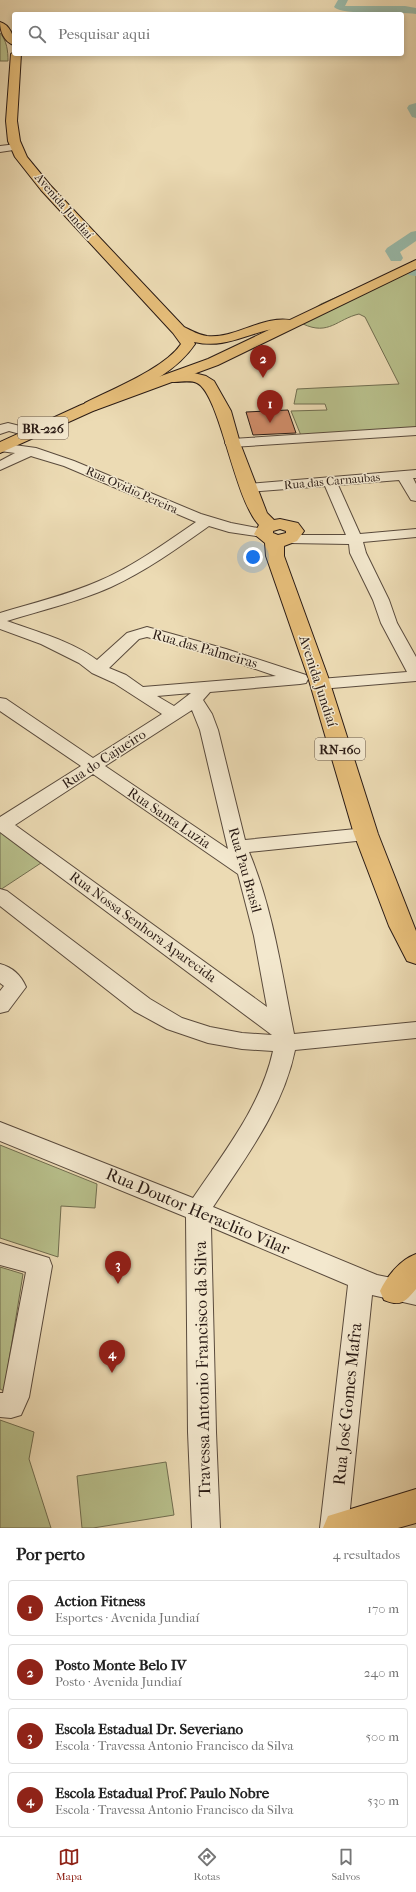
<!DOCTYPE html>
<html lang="pt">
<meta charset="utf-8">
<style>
:root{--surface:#fff;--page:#f2f2f2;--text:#222;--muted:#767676;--line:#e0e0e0;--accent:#8f2418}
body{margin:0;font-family:"IM FELL French Canon",serif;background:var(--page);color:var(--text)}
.you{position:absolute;left:253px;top:557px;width:14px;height:14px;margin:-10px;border:3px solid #fff;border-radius:50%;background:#1a73e8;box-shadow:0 0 0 6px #1a73e833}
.badge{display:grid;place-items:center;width:26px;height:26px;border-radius:50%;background:var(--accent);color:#fff;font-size:13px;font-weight:700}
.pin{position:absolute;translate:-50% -33px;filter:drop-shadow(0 1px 2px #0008)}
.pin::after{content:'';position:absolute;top:21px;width:14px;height:12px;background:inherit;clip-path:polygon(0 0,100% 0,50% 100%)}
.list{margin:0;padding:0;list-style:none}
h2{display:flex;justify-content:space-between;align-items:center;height:52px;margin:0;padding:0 16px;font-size:17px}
h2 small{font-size:13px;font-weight:400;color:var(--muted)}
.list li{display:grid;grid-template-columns:26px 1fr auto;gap:12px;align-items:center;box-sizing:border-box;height:56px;margin:0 8px 8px;padding:0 8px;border:1px solid var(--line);border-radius:4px}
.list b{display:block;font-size:15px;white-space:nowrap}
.list p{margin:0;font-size:13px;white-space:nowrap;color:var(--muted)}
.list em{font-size:13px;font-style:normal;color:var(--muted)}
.icon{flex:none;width:22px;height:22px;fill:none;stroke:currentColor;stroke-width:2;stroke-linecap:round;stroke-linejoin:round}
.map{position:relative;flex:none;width:416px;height:1528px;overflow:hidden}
.search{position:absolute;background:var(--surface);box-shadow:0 2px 6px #0003;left:12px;right:12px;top:12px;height:44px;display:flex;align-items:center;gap:10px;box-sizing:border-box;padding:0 14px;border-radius:4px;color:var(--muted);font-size:15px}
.sheet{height:308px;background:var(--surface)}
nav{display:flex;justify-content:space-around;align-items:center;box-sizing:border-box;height:56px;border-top:1px solid var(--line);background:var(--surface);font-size:11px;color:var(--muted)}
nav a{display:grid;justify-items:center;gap:2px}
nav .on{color:var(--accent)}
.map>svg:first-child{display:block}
.green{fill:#b8c08c;stroke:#716e50}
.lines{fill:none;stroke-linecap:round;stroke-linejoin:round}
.river{fill:#99bbab;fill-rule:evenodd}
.building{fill:#d08d6a;stroke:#2a1b15}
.minor-casing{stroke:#5a4b3d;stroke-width:2}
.major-casing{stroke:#2a1b15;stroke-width:2}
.highway-casing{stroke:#2a1b15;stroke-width:2}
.minor{fill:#f3e8ce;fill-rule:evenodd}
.major{fill:#e6be7a;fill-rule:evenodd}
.highway{fill:#e6be7a;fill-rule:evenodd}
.labels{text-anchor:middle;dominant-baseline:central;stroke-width:3;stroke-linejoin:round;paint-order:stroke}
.far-street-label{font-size:12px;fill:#2a1b15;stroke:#f3e8ce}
.shield{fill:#f3e8ce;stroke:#66584c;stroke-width:1}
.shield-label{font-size:13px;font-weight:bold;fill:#2a1b15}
.street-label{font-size:14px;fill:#2a1b15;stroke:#f3e8ce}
.near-street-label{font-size:17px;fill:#2a1b15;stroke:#f3e8ce}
</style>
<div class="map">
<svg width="416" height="1528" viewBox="0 0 416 1528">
<rect width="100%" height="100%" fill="#ecdbb4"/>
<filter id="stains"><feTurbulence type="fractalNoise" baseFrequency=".005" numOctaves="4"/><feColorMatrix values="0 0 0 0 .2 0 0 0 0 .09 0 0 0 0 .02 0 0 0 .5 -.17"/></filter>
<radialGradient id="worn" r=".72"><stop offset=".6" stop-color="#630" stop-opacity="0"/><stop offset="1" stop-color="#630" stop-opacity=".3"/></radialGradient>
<!-- green -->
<path class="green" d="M0,33C7,41 8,51 8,61H0Z
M416,262V431L302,438L291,411L327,410L325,404H294L297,389L399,384L365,317L359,314C337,319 329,336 303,324L306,314L321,304Z
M0,830L44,861L0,890Z
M0,1145L97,1184L95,1208L61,1206L58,1257L0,1238Z
M0,1267L23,1274L4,1391L0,1389Z
M0,1420L34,1432L29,1459L51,1528H0Z
M166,1462L174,1515L93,1528H82L77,1476Z"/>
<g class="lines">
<!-- river -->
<path class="river" d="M338,0H348L345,6H405L416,8V14C400,11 342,16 334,7Z
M416,103V118L412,117L407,108L409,105Z
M416,231V241L400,252L403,258L401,261H391L385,251L387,248L411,232Z
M416,268V276L409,275L407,272L409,269Z"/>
</g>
<!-- building -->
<path class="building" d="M288,410L296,433L253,435L246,412Z"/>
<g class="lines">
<!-- minor casing -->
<g class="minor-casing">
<path id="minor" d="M17,144L22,147L20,149L0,152V146Z
M8,423L36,430L38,433L36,436L31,437L9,431L0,434V425Z
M416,427V435L232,447L227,446L225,443L227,440L232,439Z
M0,443L36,448L74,461L201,514L231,523L268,530L270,533L268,536L263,537L229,532L209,526C178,548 146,571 111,587C78,602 42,610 7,621C37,632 72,641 97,660L127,633L147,627L226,649L306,675L308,679L306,683L300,684L210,692L203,700L212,714L218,730L245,840L366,828L373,830L375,834L373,838L366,840L249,852C273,909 282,974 294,1034L416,1022V1038L295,1050C283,1109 245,1158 213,1207L377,1275L416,1283V1305L372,1295L348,1528H320L348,1285L211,1227L216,1432L220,1528H192L188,1432L186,1217L0,1141V1122L193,1198C224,1152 261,1106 273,1051L242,1049L208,1043L167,1029L134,1011L0,906V889L7,891L150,999L182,1018L210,1027L242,1033L272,1035L0,832V817L81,766L0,711V698L6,699L93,758L162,714L114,683L92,673L79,663L41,644L0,629V613C33,603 67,595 99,581C134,566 165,543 196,522L64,466L34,457L31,456L0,470V461L15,453L0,451ZM147,637L214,655L276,676L143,687L126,675L109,668L139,639ZM191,693L174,706L157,696ZM192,710L200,730L228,849L105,766ZM93,774L238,874L254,936L267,1007L15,825Z
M416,470V478H413L416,484V501L411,500L399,480L338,485L360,534L416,529V537L363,542L366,553L389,600L397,623L416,657V681L320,689L314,688L312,684L314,680L320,679L407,672L381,623L373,600L350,553L349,544L289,543L284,542L282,539L284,536L289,535H346L325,486L248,492L243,491L241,488L243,485L248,484Z
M0,964C12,967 21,975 26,987L8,1011L0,1013V991L4,986L0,983Z
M0,1243L49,1258L52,1266L29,1397L21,1415L11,1418L0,1417V1393H3L26,1272L0,1265Z"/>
</g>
<!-- major casing -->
<g class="major-casing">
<path id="major" d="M0,22C10,25 14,36 14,45C4,42 0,31 0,22Z
M14,52V54H21L17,121L20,141L27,157L50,185L184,327C192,331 199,335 207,336C237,339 264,313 295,321L297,324L295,327C285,330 274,328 264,331C238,338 222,348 194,342L195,344C173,377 131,392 97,409L91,411L85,409L83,406L85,403C112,389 164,369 181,344L173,333L41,190L15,157L8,141L6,121L11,54Z
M190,372L206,376L214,381L231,411L240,443L267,513L274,520L280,519L298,523L304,531L297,541L284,546V556L328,677L378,834L416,931V964L407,961L389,926L354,834L308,677L266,556L265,543L254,534L259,525C234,499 220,394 197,383C188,379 176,384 167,381L164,378L167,375ZM280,529L286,531V533L278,535L273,533V531Z
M416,1254V1289C405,1302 401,1307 384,1300L380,1291C387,1276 400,1260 416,1254Z
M416,1489V1523L398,1528H323L328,1516Z"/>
</g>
<!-- highway casing -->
<g class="highway-casing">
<path id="highway" d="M416,260V269L218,365L93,411L0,453V442L81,405L208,359Z"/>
</g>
<!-- minor -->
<use href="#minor" class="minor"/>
<!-- major -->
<use href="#major" class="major"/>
<!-- highway -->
<use href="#highway" class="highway"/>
</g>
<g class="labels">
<!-- far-street labels -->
<g class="far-street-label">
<text transform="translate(64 206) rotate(49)">Avenida Jundiaí</text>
<text transform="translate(332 481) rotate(-5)">Rua das Carnaubas</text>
<text transform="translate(132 490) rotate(24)">Rua Ovidio Pereira</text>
</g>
<!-- shield labels -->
<g class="shield">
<rect x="18" y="417" width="50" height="22" rx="3"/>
<rect x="315" y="738" width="50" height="22" rx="3"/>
</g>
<g class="shield-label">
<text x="43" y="428">BR-226</text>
<text x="340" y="749">RN-160</text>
</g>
<!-- street labels -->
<g class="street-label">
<text transform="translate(205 649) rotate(16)">Rua das Palmeiras</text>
<text transform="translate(318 681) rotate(72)">Avenida Jundiaí</text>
<text transform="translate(104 759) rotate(-33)">Rua do Cajueiro</text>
<text transform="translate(169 818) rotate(34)">Rua Santa Luzia</text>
<text transform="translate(245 870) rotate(74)">Rua Pau Brasil</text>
<text transform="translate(143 927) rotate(36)">Rua Nossa Senhora Aparecida</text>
</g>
<!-- near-street labels -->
<g class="near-street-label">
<text transform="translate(198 1211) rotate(23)">Rua Doutor Heraclito Vilar</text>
<text transform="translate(202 1369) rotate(-91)">Travessa Antonio Francisco da Silva</text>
<text transform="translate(347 1404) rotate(-84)">Rua José Gomes Mafra</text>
</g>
</g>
<rect width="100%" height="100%" filter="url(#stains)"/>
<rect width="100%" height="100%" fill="url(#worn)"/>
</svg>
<div class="you"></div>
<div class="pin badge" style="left:270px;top:423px">1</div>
<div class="pin badge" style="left:263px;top:378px">2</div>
<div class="pin badge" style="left:118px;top:1284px">3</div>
<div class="pin badge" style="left:112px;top:1373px">4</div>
<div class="search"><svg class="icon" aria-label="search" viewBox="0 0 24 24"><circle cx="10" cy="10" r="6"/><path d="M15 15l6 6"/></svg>Pesquisar aqui</div>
</div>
<section class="sheet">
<h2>Por perto<small>4 resultados</small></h2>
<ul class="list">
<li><span class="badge">1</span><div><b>Action Fitness</b><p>Esportes · Avenida Jundiaí</p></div><em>170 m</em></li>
<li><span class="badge">2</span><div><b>Posto Monte Belo IV</b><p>Posto · Avenida Jundiaí</p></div><em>240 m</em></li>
<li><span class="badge">3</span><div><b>Escola Estadual Dr. Severiano</b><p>Escola · Travessa Antonio Francisco da Silva</p></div><em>500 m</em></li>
<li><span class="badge">4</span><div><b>Escola Estadual Prof. Paulo Nobre</b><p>Escola · Travessa Antonio Francisco da Silva</p></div><em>530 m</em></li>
</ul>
</section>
<nav>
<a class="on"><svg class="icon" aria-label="map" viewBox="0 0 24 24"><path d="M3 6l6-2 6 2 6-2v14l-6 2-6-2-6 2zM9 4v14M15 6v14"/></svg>Mapa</a>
<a><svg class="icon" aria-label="directions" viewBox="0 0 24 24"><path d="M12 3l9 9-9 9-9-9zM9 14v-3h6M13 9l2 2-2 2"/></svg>Rotas</a>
<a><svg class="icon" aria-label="saved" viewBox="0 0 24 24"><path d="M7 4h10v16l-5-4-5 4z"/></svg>Salvos</a>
</nav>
